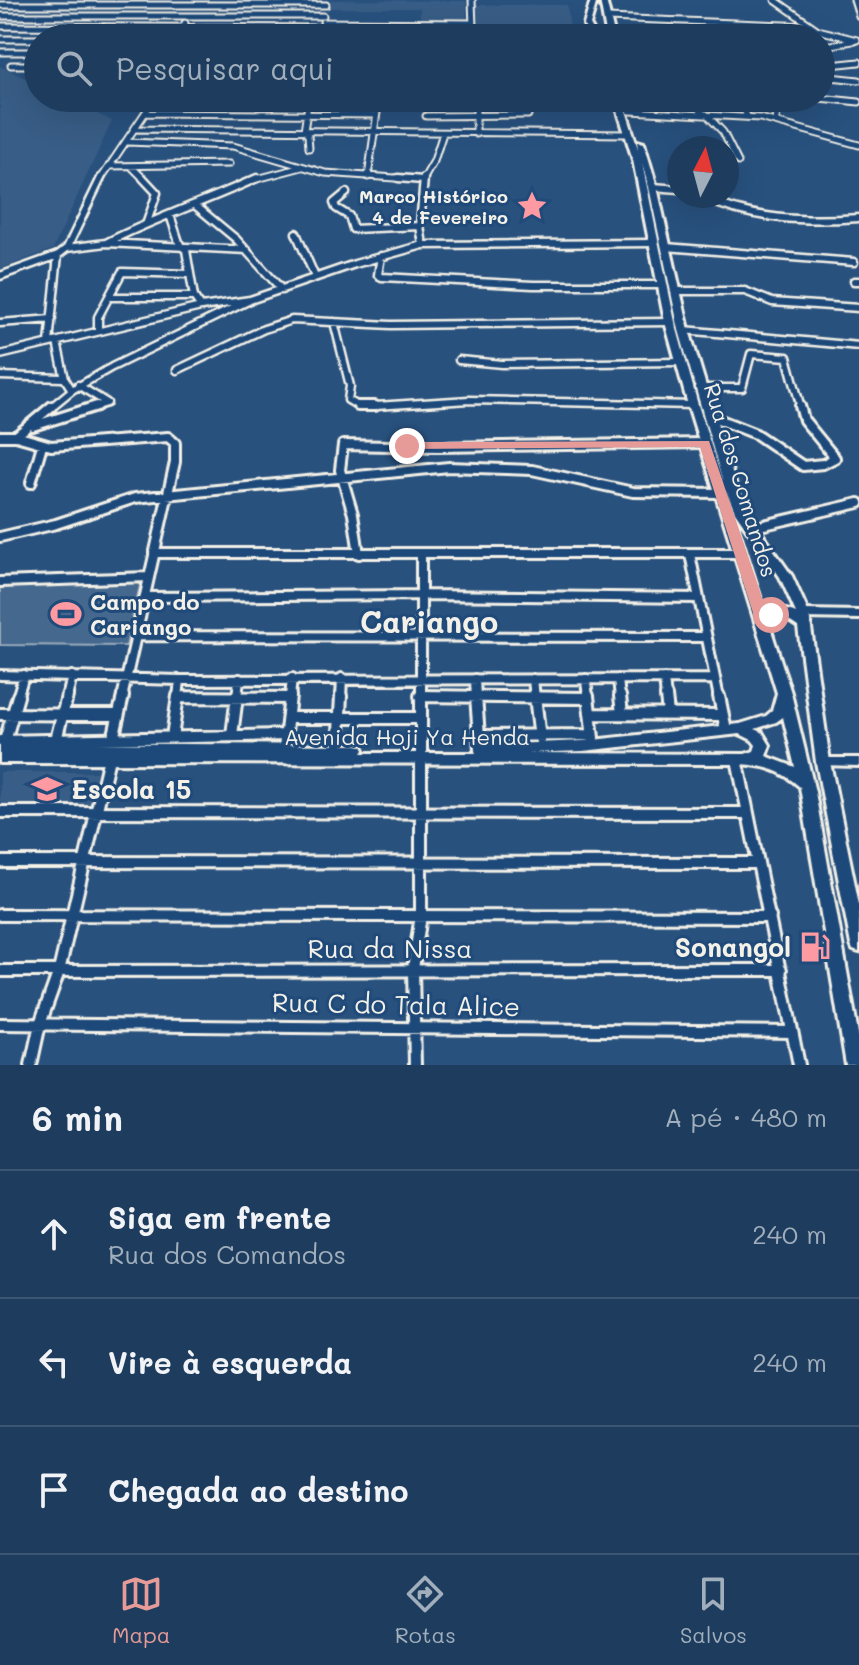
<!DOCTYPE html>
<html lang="pt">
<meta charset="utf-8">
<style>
:root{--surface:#1e3d5e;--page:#2b4867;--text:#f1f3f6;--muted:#a1aebc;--line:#3c5673;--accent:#e69b98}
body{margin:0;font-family:Mali,sans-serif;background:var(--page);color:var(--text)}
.compass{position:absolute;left:667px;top:136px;width:72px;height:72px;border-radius:50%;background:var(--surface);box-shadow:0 8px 32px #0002;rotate:6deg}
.stop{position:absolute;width:24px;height:24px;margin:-18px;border:6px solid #e69b98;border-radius:50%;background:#fff}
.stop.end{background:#e69b98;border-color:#fff;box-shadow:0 2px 8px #0008}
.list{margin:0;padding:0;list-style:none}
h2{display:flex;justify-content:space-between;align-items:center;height:104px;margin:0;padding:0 32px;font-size:34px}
h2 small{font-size:26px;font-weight:400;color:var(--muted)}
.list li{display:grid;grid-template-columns:52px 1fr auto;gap:24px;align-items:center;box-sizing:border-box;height:128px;padding:0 32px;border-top:2px solid var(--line)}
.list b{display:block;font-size:30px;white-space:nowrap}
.list p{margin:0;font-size:26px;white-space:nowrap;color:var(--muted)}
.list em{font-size:26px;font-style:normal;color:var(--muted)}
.icon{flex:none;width:44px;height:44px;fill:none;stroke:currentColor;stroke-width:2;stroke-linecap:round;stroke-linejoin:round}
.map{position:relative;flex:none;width:859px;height:1065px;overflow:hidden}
.search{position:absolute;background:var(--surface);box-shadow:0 8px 32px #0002;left:24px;right:24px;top:24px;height:88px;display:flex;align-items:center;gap:20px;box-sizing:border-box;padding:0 28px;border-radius:44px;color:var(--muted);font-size:30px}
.sheet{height:488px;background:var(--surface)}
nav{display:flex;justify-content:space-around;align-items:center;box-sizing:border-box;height:112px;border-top:2px solid var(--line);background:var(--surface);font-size:22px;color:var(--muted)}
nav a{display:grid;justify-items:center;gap:4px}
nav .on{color:var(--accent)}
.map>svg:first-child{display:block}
.built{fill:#375d86}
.green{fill:#45688e;stroke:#9cacbb;stroke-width:2}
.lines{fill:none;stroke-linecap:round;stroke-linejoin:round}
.minor-far3-casing{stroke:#f4f1e8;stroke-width:9}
.minor-far2-casing{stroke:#f4f1e8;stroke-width:11}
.minor-far1-casing{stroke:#f4f1e8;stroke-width:14}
.minor-casing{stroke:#f4f1e8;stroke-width:16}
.tertiary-casing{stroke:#f4f1e8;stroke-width:6}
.secondary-casing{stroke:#f4f1e8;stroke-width:6}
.minor-far3{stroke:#1f4a7a;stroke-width:5}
.minor-far2{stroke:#1f4a7a;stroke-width:6}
.minor-far1{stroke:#1f4a7a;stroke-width:8}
.minor{stroke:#1f4a7a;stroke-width:10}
.tertiary{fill:#1f4a7a;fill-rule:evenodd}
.secondary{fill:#1f4a7a;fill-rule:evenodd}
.route{fill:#e69b98}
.labels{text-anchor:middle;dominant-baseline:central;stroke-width:6;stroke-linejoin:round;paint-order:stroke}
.far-poi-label{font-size:18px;font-weight:bold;fill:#f4f1e8;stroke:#1f4a7a;text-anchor:end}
.street-label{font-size:22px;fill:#f4f1e8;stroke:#1f4a7a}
.poi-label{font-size:22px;font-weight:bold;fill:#f4f1e8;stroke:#1f4a7a;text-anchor:start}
.near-poi-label{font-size:26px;font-weight:bold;fill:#f4f1e8;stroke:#1f4a7a;text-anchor:start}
.near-street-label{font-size:26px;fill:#f4f1e8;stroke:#1f4a7a}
.district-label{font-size:30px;font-weight:bold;fill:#f4f1e8;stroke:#1f4a7a}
</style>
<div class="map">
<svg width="859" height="1065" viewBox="0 0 859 1065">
<rect width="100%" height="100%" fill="#28517e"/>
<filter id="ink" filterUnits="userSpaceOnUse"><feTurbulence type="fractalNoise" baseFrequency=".0125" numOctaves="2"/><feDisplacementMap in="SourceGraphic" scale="16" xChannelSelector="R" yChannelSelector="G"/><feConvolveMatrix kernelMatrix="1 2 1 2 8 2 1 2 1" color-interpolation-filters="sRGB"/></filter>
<g filter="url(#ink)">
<!-- built -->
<path class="built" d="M331,0L466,1L467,20H420V8H330Z
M477,5H567L571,37H478Z
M0,66L38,84V98H66L112,121L53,249L0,269Z
M0,772H97L90,806H0Z"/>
<!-- green -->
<path class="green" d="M141,581L126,646L0,645V583Z"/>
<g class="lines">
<!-- minor-far3 casing -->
<g class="minor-far3-casing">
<path id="minor-far3" d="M472,0L473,27
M775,0L818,30L857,40
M854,0L859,16
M0,5H326
M0,16H323
M607,18L811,26
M323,22L473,23
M0,26L322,28
M321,34H473
M179,38L185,23
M0,39H38
M821,47L852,41
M0,52H38
M11,65H38
M821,66L859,62
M821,76L859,80
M309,98L304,131L308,135L309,148
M687,98L703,113
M724,98L733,105L741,106L748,117
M819,98L859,102
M476,99V134
M309,100L619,103
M630,111L760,118L859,145
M146,113L376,115
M706,114L723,132L738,162
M426,116L528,115
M775,121L782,98
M136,129L629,134
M127,142L233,146L325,173L423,180
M109,166L229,164
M132,167L145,180
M368,177L379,98
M100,180L155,98
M253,180L302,167
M423,180L434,161L443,133"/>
</g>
<!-- minor-far2 casing -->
<g class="minor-far2-casing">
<path id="minor-far2" d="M143,178L157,193L147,222
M398,178L423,180
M653,187L679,189
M346,193L334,203L336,208L349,216L353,229L420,226
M700,196C749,220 805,222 859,218
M196,206L236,239L282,290
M170,215L180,245L186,250L194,297L201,307
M296,233L315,277
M106,243C155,218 207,201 257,178
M423,245L420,226L424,178
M666,247L854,262
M67,248L106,243L247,250
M381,256L378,275L382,277L533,285H662
M0,276L58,255L67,248L101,178
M854,281H859
M675,291H745L772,302L859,308
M109,297H194
M334,322L350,386L348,400L360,407L469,400L693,405
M0,323L52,319
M684,330L859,346
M98,331V317L122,272L189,274
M57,342L65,379L72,390
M49,343L58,255
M0,355L201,307L250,300
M459,360L502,364L681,362
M177,370L264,329L292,320L391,325L670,322
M0,376L63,378
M78,385L107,403L91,408
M701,388H742L751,354L787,357L801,408
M50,408L72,390L112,367L250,300L355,264L423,245L654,243"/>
</g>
<!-- minor-far1 casing -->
<g class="minor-far1-casing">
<path id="minor-far1" d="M358,406H375
M708,415L756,434L803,466L823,464L835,458L804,420L800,406
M33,426L97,406
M0,436H16L51,446L168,437L175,443V462L122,698
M16,436L52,406
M31,483L42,445
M751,528L859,503
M0,537L56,524L135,498L449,467L532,470L633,492L719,493
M154,553H740
M359,554L353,514L340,470L343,445L438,447L705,443
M690,554L719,698
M421,555V698
M0,582L149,577
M145,597L421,595L698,598
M803,614L859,615
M136,636L706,637
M0,675L180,680L713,679
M475,679L476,698
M533,679L535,698
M586,679L588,698
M618,679L620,698
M664,679L666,698
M420,696L564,698
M178,697L258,698
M17,698L24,675
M67,698L72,676
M178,698L180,680
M237,698L239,679
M290,698L292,678
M341,698L342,678"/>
</g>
<!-- minor casing -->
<g class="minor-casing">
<path id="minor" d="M420,696L588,698
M476,696L480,750
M535,696L540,739
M588,696L593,738
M620,696L622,714
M666,696L668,714
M719,696L726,730
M178,697L290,698
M0,714L118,715
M590,714L721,715
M288,718H421
M232,735L237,696
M479,736L592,735
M172,737L178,696
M56,740L67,696
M0,741L286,735
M5,741L18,696
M111,748L123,696
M284,749L290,696
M338,750L341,696
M737,759L799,1065
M0,812L748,813
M0,862L758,863
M0,915L770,917
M0,971L781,970
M0,1024L792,1032
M31,1065L40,1024L59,971L109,758
M415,1065L413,969L421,915V696"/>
</g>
<!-- tertiary casing -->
<g class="tertiary-casing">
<path id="tertiary" d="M823,758H859V766L819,765L817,762L819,759Z"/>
</g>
<!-- secondary casing -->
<g class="secondary-casing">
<path id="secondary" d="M591,0H597L590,25L597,38H589L584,25Z
M600,0H606L615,38H607Z
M614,98H622L638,149L637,141L644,143L657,187L689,330L737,489L747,512L792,576L809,614L830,762L859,905V952L853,950L851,945L816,762L798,627L783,617L778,618L770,627L791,693L815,792L859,1039V1065H846L800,787C780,769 763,765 737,764L0,763V743L357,745L362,746L364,750L362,753H482L480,750L482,746L487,745L583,741L740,724L766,716L772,711L777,693L688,405L665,322L633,160ZM642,163L649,187L679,330L724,486L698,405L675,322ZM726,490L735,512L780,577L796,613C785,608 776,608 766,615ZM783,717L795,767L766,756L770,745L762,732L755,729L776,722ZM740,734L752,740L756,745L754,751L745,754L527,753L583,751Z"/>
</g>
<!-- minor-far3 -->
<use href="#minor-far3" class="minor-far3"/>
<!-- minor-far2 -->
<use href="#minor-far2" class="minor-far2"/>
<!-- minor-far1 -->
<use href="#minor-far1" class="minor-far1"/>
<!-- minor -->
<use href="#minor" class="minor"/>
<!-- tertiary -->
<use href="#tertiary" class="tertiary"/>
<!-- secondary -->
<use href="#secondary" class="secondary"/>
</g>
</g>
<!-- route -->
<path class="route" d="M709,441L767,612H776L778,615L769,628H759L757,625L700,447L407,449L401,446L407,442Z"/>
<!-- icons -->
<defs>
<g id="sight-bare" transform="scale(2.4)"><path d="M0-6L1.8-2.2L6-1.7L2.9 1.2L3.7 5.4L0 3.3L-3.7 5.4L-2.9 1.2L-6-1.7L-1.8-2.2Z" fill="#ff9aa2" stroke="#1f4a7a" stroke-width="2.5" paint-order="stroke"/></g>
<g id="stadium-bare" transform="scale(2.4)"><path d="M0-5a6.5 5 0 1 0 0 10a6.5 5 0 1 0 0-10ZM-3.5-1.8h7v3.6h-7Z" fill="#ff9aa2" stroke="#1f4a7a" stroke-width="2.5" paint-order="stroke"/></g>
<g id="school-bare" transform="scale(2.4)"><path d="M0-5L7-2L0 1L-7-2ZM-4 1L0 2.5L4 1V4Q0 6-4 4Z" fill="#ff9aa2" stroke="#1f4a7a" stroke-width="2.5" paint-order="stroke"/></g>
<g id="fuel-bare" transform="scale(2.4)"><path d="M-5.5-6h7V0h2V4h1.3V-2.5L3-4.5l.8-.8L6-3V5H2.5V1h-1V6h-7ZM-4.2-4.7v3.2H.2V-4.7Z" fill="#ff9aa2" stroke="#1f4a7a" stroke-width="2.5" paint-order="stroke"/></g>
</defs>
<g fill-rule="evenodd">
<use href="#sight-bare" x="532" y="206"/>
<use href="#stadium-bare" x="66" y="614"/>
<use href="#school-bare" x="47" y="789"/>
<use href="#fuel-bare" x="815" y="947"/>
</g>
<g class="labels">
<!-- far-poi labels -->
<g class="far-poi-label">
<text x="508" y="196">Marco Histórico<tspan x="508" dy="21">4 de Fevereiro</tspan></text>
</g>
<!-- street labels -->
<g class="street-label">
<text transform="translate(741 480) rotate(73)">Rua dos Comandos</text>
<text x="407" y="736">Avenida Hoji Ya Henda</text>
</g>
<!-- poi labels -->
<g class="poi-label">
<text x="90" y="601">Campo do<tspan x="90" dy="25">Cariango</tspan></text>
</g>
<!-- near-poi labels -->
<g class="near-poi-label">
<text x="71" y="789">Escola 15</text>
<text x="791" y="947" text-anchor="end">Sonangol</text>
</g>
<!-- near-street labels -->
<g class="near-street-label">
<text x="390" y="948">Rua da Nissa</text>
<text transform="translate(396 1004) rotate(1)">Rua C do Tala Alice</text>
</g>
<!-- district labels -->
<g class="district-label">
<text x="429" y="621">Cariango</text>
</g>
</g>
</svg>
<svg class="compass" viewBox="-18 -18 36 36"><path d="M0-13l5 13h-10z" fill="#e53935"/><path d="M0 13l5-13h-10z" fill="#a1aebc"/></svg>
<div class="stop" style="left:771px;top:615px"></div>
<div class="stop end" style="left:407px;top:446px"></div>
<div class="search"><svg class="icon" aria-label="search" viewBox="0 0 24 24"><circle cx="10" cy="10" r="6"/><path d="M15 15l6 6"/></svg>Pesquisar aqui</div>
</div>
<section class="sheet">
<h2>6 min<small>A pé · 480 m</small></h2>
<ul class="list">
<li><svg class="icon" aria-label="ahead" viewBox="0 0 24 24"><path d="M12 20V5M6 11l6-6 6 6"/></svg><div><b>Siga em frente</b><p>Rua dos Comandos</p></div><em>240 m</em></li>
<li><svg class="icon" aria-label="left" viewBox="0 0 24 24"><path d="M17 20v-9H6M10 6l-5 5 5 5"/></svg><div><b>Vire à esquerda</b></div><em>240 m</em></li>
<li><svg class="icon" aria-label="arrive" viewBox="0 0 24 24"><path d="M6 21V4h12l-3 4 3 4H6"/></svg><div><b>Chegada ao destino</b></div></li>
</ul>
</section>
<nav>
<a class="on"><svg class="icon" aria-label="map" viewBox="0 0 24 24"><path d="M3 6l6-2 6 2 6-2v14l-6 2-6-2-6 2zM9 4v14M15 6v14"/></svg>Mapa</a>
<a><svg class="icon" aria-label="directions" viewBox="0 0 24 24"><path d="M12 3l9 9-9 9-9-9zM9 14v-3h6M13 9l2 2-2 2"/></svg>Rotas</a>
<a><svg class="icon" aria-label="saved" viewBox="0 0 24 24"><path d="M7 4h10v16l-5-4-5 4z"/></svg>Salvos</a>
</nav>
